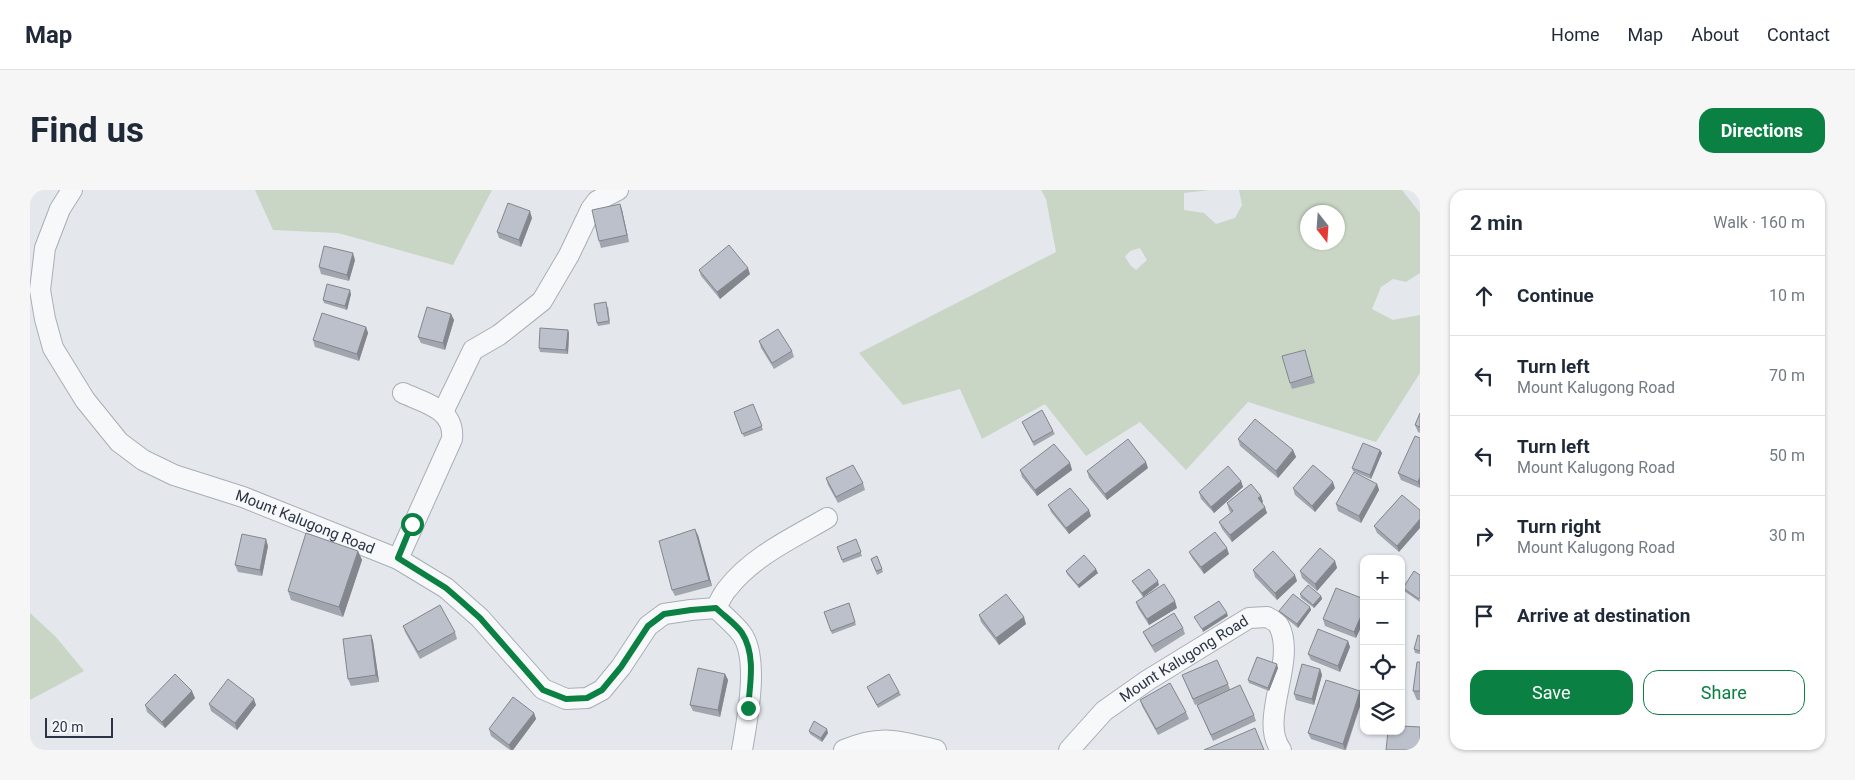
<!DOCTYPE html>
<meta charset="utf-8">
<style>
:root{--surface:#fff;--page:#f6f6f7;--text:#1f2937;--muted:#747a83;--line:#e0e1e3;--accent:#0b8043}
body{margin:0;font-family:Roboto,sans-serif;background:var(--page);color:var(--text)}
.controls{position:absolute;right:15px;bottom:15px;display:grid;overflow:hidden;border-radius:10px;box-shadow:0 1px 4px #0004}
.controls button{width:45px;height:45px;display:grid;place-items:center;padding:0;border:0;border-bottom:1px solid var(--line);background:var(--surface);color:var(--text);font:25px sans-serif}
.compass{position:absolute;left:1270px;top:15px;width:45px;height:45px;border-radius:50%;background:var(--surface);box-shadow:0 1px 4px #0004;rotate:163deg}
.scale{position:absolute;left:15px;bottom:12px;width:68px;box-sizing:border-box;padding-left:5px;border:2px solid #2b3445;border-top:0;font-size:14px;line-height:18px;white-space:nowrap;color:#2b3445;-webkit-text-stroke:4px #f4f6f9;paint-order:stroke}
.stop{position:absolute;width:15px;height:15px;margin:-11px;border:4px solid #0b8043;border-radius:50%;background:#fff}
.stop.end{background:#0b8043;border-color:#fff;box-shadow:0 1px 5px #0008}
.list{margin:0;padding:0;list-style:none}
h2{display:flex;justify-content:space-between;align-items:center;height:65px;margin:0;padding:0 20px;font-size:21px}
h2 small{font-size:16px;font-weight:400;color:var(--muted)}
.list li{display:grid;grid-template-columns:32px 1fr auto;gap:15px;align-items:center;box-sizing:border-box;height:80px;padding:0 20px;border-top:1px solid var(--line)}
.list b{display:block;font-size:19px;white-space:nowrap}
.list p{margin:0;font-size:16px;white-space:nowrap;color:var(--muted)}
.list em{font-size:16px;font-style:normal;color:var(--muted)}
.actions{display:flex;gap:10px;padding:15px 20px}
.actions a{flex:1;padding:11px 0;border:1px solid var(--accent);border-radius:15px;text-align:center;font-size:18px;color:var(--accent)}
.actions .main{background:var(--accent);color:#fff}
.icon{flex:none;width:28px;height:28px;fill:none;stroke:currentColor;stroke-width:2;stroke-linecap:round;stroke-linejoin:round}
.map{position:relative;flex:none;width:1390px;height:560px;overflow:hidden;border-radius:15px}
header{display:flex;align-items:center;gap:30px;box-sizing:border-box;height:70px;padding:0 25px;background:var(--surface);border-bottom:1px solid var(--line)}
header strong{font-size:24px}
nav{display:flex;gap:28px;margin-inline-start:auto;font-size:18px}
.intro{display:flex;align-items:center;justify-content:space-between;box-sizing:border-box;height:120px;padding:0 30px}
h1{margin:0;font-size:35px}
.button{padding:12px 22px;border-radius:15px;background:var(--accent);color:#fff;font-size:18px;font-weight:700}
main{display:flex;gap:30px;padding:0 30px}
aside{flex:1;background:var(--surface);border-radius:15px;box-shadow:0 1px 4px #0004}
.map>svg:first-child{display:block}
.green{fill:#c9d6c5;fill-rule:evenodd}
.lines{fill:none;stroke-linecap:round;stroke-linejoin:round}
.street-casing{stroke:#a9aeb7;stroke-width:22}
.street{stroke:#f7f8fa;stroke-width:20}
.wall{fill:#a1a5ae}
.shaded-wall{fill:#83868d}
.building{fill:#bbc0ca;stroke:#83868d}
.route{stroke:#0b8043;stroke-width:6}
.labels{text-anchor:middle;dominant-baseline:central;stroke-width:4.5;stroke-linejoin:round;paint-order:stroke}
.street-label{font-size:15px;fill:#2b3445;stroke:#f4f6f9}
</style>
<header>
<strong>Map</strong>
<nav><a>Home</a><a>Map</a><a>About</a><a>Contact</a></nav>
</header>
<div class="intro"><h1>Find us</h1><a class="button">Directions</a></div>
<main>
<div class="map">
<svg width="1390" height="560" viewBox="0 0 1390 560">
<rect width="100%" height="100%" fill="#e4e7ec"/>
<!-- green -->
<path class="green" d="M225,0H462L423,75L308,43L243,40Z
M1011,0H1180L1154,3V20L1174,23L1186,34L1205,28L1212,15L1209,0H1372L1390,23V83L1376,92L1363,89L1351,97L1342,119L1363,130L1390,125V183L1346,252L1218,212L1156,280L1110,232L1056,266L1015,214L952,249L930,199L873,215L829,163L1026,62L1016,9ZM1278,22H1308V52H1278ZM1110,58L1117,70L1106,80L1101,76L1095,67L1100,61Z
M0,423L26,447L54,481L0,510Z"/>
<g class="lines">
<!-- street casing -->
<g class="street-casing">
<g id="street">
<path id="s1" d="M42,0L30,19L15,58L10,100L15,129L23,158L55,210L89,252L113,270L144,285L213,307L368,369L416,398L450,428L513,499L536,509L557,508L572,500L591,477L618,436L634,424L661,420L686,418C694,426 704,434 711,443C730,467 717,531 712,560"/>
<path d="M413,222L443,160L469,145L512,111L539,65L561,19L567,11L588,0"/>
<path d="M368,369L422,249C425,219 395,213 373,203"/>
<path d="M686,418C690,411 693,403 698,398C723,366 763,348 797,328"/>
<path d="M814,560C852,544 868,551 906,560"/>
<path id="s2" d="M1039,560L1074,521L1118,490L1219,428L1237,427C1241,429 1247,432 1249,436C1267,471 1228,530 1251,560"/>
</g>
</g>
<!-- street -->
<use href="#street" class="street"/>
</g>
<!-- wall -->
<path class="wall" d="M590,14L592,20L599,52L571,58L569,51Z
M502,28L491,57L469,48L467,42Z
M325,70L319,91L291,84L289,77Z
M669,80L720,84L690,109L671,86Z
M321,104L317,120L294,113L293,110Z
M578,116L580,134L568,136L567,133Z
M421,124L424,130L415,160L391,153L388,147Z
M336,137L338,143L329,171L285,157L283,150Z
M539,143L538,164L510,162L509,158Z
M729,151L762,161L764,167L744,179L731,158Z
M1277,167L1285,193L1262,199L1260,193Z
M723,214L733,240L714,247L704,222Z
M1390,223V243L1388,242L1385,235Z
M992,232L1023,241L1025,244L1004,256Z
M1390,248V298L1371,290L1368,283Z
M1208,249L1263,260L1266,267L1248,288L1210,256Z
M1350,260L1352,263L1341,289L1323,281L1322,278Z
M1040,273L1042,280L1007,306L992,287L990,280Z
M1118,278L1077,310L1059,288L1057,281Z
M796,288L833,293L835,300L808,313L798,295Z
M1211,291L1213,297L1184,323L1171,309L1169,302Z
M1347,294L1349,300L1331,333L1308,321L1306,314Z
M1263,298H1305L1285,322L1265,305Z
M1372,305L1369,362L1347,343L1344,336Z
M1231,306L1233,312L1232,313L1237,323L1202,352L1192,339L1189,332L1201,323L1199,320L1197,313Z
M1018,315L1061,326L1039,344L1021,322Z
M668,345L682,396L645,406L642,400Z
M826,349L832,366L813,373L807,357Z
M238,356L232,386L208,382L205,375Z
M328,361L332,370L313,427L261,410L258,401Z
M1159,362L1199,364L1174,384L1162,368Z
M847,366L853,382L847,385L841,369Z
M1305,371L1307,378L1287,401L1272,388L1270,381Z
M1223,380L1267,391L1247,410L1225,387Z
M1036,381L1068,383L1049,398L1037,384Z
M1384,381L1390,412L1374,401L1373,398Z
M1102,391L1129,395L1113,407L1104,394Z
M1270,404L1291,406L1292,409L1284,418L1271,408Z
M1334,409L1326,448L1295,436L1293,429Z
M1106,412L1147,418L1119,435L1108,418Z
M819,413L826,435L802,444L794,422Z
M1280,417L1281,420L1268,438L1251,424L1249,421Z
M949,425L996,434L969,455L951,432Z
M373,436L425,442L427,449L390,469L375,442Z
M1153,438L1155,444L1125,463L1116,448L1113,442Z
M341,445L343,451L349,492L321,496L318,489Z
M1390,446V464L1385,463L1384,459Z
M1318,451L1320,457L1310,482L1281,470L1278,464Z
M1390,472V510H1387L1383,501Z
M1248,478L1239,501L1219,493L1218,490Z
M1290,479L1292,485L1284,515L1266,510L1264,504Z
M695,484L698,490L690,527L663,521L660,515Z
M1152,485L1198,494L1200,499L1224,525L1226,531L1183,551L1167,515L1170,513L1165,515Z
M837,497L869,502L871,505L848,518Z
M1330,501L1333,507L1316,560H1314L1281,549L1278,543Z
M165,508L135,538L117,522L115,515Z
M1110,510L1156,522L1159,529L1128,545L1112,516Z
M179,514L226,515L207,540L181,521Z
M504,523L506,529L483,560H480L461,546L459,539Z
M779,541L798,543L792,552L780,544Z"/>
<!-- shaded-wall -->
<path class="shaded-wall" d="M590,14L592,20L599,52L597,45Z
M500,21L502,28L491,57L489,50Z
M323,63L325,70L319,91L317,85Z
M718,78L720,84L690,109L687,102Z
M320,100L321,104L317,120L315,116Z
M421,124L424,130L415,160L413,153Z
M336,137L338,143L329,171L327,164Z
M538,140L539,143L538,164L536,160Z
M1263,260L1266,267L1248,288L1246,281Z
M1350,260L1352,263L1341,289L1340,285Z
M1116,272L1118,278L1077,310L1075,304Z
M1040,273L1042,280L1007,306L1005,300Z
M1390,287V298L1388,292Z
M1211,291L1213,297L1184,323L1181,317Z
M1303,292L1305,298L1285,322L1282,316Z
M1347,294L1349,300L1331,333L1329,326Z
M1231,306L1233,312L1230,315L1228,308Z
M1235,317L1237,323L1202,352L1200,345Z
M1059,320L1061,326L1039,344L1036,338Z
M1390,329V338L1369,362L1367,356Z
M665,339L668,345L682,396L679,390Z
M236,349L238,356L232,386L230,380Z
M1197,358L1199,364L1174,384L1171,377Z
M328,361L332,370L313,427L309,417Z
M1305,371L1307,378L1287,401L1285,394Z
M1066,379L1068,383L1049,398L1048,395Z
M1265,385L1267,391L1247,410L1245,403Z
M1128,391L1129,395L1113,407L1112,403Z
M1291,406L1292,409L1284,418L1283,415Z
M1145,411L1147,418L1119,435L1117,429Z
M1280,417L1281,420L1268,438L1267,434Z
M1334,419V431L1326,448L1324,442Z
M1197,423L1198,426L1173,442L1172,439Z
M994,427L996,434L969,455L966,448Z
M341,445L343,451L349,492L346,485Z
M1318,451L1320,457L1310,482L1308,476Z
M1247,474L1248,478L1239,501L1238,498Z
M1290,479L1292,485L1284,515L1282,509Z
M695,484L698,490L690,527L688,520Z
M162,501L165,508L135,538L132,532Z
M1330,501L1333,507L1315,560L1313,554Z
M224,509L226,515L207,540L205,533Z
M504,523L506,529L483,560H481L479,555Z
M797,539L798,543L792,552L791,548Z"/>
<!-- building -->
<path class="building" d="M478,13L500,21L489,50L467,42Z
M590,14L597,45L569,51L562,20Z
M699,55L718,78L687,102L669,80Z
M294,56L323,63L317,85L289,77Z
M297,94L320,100L315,116L293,110Z
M576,112L579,131L567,133L564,114Z
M397,117L421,124L413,153L388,147Z
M292,123L336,137L327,164L283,150Z
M510,138L538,140L536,160L509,158Z
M748,139L762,161L742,173L729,151Z
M1275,160L1282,186L1260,193L1252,166Z
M723,214L732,236L712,244L704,222Z
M1012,220L1023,241L1003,252L992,232Z
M1390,223V237L1385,235Z
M1225,229L1263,260L1246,281L1208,249Z
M1385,246L1390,248V287L1388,292L1368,283Z
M1098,249L1116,272L1075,304L1057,281Z
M1333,253L1350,260L1340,285L1322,278Z
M1024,254L1040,273L1005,300L990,280Z
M823,275L833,293L806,307L796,288Z
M1283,275L1303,292L1282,316L1263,298Z
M1198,276L1211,291L1181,317L1169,302Z
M1324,282L1347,294L1329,326L1306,314Z
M1221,294L1231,306L1228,308L1235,317L1200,345L1189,332L1203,321L1197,313Z
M1040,298L1059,320L1036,338L1018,315Z
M1372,305L1390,320V329L1367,356L1344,336Z
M665,339L679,390L642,400L629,351Z
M1185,342L1197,358L1171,377L1159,362Z
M276,343L328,361L309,417L258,401Z
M212,344L236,349L230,380L205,375Z
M826,349L831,362L812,370L807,357Z
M1290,358L1305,371L1285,394L1270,381Z
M1243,361L1265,385L1245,403L1223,380Z
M1054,365L1066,379L1048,395L1036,381Z
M847,366L852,379L846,381L841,369Z
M1119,379L1128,391L1112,403L1102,391Z
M1384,381L1390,385V407L1389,409L1373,398Z
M1134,394L1145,411L1117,429L1106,412Z
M1278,395L1291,406L1283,415L1270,404Z
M1306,398L1334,409V419L1324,442L1293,429Z
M976,404L994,427L966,448L949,425Z
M1263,404L1280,417L1267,434L1249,421Z
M1189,411L1197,423L1172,439L1164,427Z
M819,413L825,432L801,441L794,422Z
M410,415L425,442L388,462L373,436Z
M1144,423L1153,438L1122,456L1113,442Z
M1288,439L1318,451L1308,476L1278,464Z
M341,445L346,485L318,489L313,449Z
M1388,445L1390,446V461L1384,459Z
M1227,467L1247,474L1238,498L1218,490Z
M1187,470L1198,494L1163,509L1152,485Z
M1387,472H1390V501H1383Z
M1272,474L1290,479L1282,509L1264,504Z
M668,478L695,484L688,520L660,515Z
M145,484L162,501L132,532L115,515Z
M859,484L869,502L847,515L837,497Z
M198,489L224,509L205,533L179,514Z
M1296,490L1330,501L1313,554L1278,543Z
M1140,493L1156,522L1126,539L1110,510Z
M1210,495L1224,525L1181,545L1167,515Z
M483,507L504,523L479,555L459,539Z
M784,531L797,539L791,548L779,541Z
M1371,536L1390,537V560H1356L1358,541H1371Z
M1225,538L1234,560H1174Z"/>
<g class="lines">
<!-- route -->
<path class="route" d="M382,334L368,368L416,398L431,411L450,428L513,500L536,509L557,508L572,500L591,477L618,436L634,424L661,420L686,418C694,426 706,434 712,443C726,465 720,494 718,518"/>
</g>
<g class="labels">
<!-- street labels -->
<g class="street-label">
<text stroke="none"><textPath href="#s1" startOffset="485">Mount Kalugong Road</textPath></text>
<text stroke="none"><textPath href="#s2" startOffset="148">Mount Kalugong Road</textPath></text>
</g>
</g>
</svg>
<div class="controls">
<button>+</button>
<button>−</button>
<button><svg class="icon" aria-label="locate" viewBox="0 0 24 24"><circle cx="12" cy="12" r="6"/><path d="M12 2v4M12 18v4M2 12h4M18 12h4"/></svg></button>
<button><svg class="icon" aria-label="layers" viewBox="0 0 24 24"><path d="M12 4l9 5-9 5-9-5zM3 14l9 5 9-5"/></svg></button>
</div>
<svg class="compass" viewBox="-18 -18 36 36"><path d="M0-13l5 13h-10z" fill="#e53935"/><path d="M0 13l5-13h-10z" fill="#747a83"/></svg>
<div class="scale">20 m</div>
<div class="stop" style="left:382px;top:334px"></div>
<div class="stop end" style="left:718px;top:518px"></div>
</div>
<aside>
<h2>2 min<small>Walk · 160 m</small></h2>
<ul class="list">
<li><svg class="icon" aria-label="ahead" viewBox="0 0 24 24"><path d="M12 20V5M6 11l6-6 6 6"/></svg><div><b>Continue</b></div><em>10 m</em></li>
<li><svg class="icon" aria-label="left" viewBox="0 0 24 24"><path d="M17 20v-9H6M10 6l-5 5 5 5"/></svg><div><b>Turn left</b><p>Mount Kalugong Road</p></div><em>70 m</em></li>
<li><svg class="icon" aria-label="left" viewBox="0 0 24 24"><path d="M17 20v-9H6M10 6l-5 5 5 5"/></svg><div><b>Turn left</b><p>Mount Kalugong Road</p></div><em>50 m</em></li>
<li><svg class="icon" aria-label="right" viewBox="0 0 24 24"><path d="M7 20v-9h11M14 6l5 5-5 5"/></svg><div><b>Turn right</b><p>Mount Kalugong Road</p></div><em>30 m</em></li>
<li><svg class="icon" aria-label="arrive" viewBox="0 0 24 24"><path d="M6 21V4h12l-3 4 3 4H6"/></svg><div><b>Arrive at destination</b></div></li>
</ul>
<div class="actions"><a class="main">Save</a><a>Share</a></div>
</aside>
</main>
